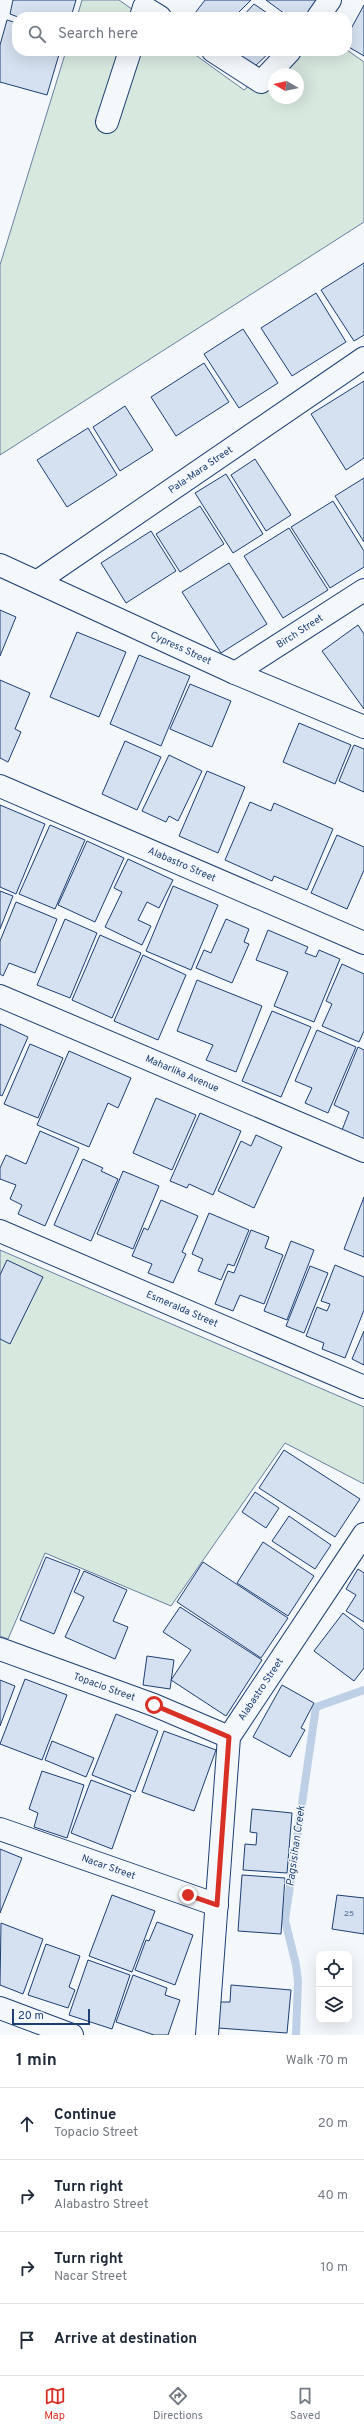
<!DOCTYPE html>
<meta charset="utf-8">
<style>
:root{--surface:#fff;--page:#f2f2f3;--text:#1f2937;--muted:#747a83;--line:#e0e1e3;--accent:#d93025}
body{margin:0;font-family:Overpass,sans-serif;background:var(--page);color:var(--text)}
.controls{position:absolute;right:12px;bottom:12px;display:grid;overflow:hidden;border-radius:8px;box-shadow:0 4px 16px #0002}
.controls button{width:36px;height:36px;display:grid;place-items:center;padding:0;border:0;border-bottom:1px solid var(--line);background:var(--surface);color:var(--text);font:20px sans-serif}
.compass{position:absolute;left:268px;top:68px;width:36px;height:36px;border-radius:50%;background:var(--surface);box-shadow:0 4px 16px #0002;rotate:279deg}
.scale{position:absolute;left:12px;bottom:10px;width:78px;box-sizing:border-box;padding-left:4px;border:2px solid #1d3f73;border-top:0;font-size:11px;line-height:14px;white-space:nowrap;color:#1d3f73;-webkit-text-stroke:3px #f4f7fb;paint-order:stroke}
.stop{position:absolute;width:12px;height:12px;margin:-9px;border:3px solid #d93025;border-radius:50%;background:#fff}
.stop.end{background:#d93025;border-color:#fff;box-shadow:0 1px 4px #0008}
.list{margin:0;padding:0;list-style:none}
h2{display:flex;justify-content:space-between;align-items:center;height:52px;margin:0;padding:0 16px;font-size:17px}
h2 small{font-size:13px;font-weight:400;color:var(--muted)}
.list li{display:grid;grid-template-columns:26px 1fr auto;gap:12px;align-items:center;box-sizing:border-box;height:72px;padding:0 16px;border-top:1px solid var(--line)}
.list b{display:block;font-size:15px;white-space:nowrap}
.list p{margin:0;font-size:13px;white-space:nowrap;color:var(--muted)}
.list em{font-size:13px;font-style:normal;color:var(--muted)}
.icon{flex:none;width:22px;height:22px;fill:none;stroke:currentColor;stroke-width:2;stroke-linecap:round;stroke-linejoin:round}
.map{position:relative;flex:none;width:364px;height:2035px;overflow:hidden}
.search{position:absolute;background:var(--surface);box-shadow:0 4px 16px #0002;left:12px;right:12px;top:12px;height:44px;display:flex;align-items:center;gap:10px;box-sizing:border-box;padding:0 14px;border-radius:16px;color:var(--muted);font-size:15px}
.sheet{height:340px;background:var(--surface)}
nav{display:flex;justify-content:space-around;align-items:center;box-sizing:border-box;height:56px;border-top:1px solid var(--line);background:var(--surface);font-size:11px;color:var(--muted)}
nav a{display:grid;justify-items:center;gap:2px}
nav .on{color:var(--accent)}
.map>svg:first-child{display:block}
.green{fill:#d7e8df;stroke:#687fa3;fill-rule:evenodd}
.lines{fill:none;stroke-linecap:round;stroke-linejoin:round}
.stream{stroke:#bed0e5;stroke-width:8}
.building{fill:#d5e0f0;stroke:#1d3f73}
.minor-casing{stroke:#1d3f73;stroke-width:24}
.tertiary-casing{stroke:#1d3f73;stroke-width:24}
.minor{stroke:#f4f7fb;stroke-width:22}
.tertiary{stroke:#f4f7fb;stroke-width:22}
.route{stroke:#d93025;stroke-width:5}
.labels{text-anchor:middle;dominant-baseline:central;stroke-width:3;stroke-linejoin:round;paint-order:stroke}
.number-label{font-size:8px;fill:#4b6792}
.street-label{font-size:10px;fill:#1d3f73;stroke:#f4f7fb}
.water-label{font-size:11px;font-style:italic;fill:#1d3f73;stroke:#f4f7fb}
</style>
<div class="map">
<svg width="364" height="2035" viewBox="0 0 364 2035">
<rect width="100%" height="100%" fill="#f4f7fb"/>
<!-- green -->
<path class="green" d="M82,0H119L143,17H77Z
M347,50L364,62V222L0,455V265L66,51H190L244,90L289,51ZM274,74H298V98H274Z
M0,1250L364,1407V1484L285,1443L171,1606L45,1553L8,1639L0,1636Z"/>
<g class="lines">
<!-- stream -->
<path class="stream" d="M296,2035L298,1981L296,1965L285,1920L316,1707L364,1690"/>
</g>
<!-- building -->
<path class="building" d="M13,0H76L71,17H18L10,14Z
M205,0H251L234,17H192Z
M266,0H318L306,17H289Z
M254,4L273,17H242Z
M364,5V56L347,46V36Z
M7,20L17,23V51H60L47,95L0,82V45Z
M233,51H271L253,68Z
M364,263V335L354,341L321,290Z
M316,293L346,342L292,376L261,328Z
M243,329L278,383L239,408L204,354Z
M204,363L229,402L176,436L151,397Z
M364,381V458L346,470L311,414Z
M125,406L153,450L120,471L93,427Z
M88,428L117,475L67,507L37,460Z
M255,459L291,515L266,531L231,475Z
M226,474L263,534L233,553L195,493Z
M364,478V542L335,496Z
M333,501L364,551V567L330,588L291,527Z
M200,506L224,544L180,572L156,534Z
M289,528L328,590L283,618L244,556Z
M151,531L176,571L126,603L101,563Z
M229,563L267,624L221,653L182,592Z
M0,610L16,617L0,656Z
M358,625L364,634V709L322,651Z
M77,632L126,652L99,717L50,697Z
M139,655L190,676L161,746L110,724Z
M0,680L30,693L15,729L21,732L8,762L0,758Z
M190,684L231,701L212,747L170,729Z
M299,723L351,745L335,784L283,762Z
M125,741L161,757L137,810L102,794Z
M354,745L364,749V792L339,781Z
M169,755L202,771L178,821L169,816L166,822L142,811Z
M207,771L245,787L218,853L179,836Z
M250,802L271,811L274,803L333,829L307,890L274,876L272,881L225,860Z
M0,805L45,824L16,894L0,887Z
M50,825L85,840L55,909L19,894Z
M337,835L364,847V870L347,909L311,893Z
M87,841L124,858L95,922L58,905Z
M128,859L173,880L159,908L147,902L138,920L151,926L142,945L105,927L122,892L114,888Z
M173,886L218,905L191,970L146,951Z
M0,891L13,896L0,929Z
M16,902L57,919L35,973L9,963L3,976L0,974V941Z
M65,919L97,933L70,998L37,985Z
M226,919L249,929L244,942L249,944L232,983L196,968L204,950L211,953Z
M268,930L308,947L305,953L316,957L319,950L340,959L314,1022L274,1006L288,972L256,960Z
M100,935L141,953L112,1018L72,1000Z
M143,955L186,975L158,1040L114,1021Z
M342,964L364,974V1031L359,1042L322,1026L332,1004L326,1001Z
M197,980L262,1006L236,1072L206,1060L213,1045L177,1031Z
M272,1011L311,1027L281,1097L242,1081Z
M0,1024L28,1037L2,1096L0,1095Z
M317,1030L356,1047L328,1113L305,1103L312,1088L295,1081Z
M30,1044L63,1058L38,1118L4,1104Z
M358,1047L364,1050V1139L342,1130L349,1112L334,1105Z
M69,1051L131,1078L118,1108L108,1103L89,1147L37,1125Z
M156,1098L196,1115L172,1170L133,1153Z
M200,1113L241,1131L213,1195L189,1184L187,1188L170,1181Z
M40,1131L79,1148L45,1226L18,1214L22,1205L10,1199L16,1185L0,1179V1168L6,1155L26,1164Z
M256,1135L282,1147L254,1208L218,1191L241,1141L251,1146Z
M83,1159L103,1168L101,1171L118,1179L91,1241L54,1225Z
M123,1171L159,1186L133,1249L97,1234Z
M364,1197V1257L344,1249Z
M161,1200L198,1216L182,1252L186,1254L173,1283L148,1273L152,1264L132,1256L144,1228L148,1230Z
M209,1213L249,1230L234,1266L228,1264L221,1280L198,1271L203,1259L192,1254Z
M251,1230L269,1237L265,1248L283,1255L264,1304L240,1295L233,1311L215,1304L228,1271L234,1273Z
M291,1241L314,1250L287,1320L264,1311Z
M7,1260L43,1277L10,1344L0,1339V1275Z
M335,1265L364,1277V1310L345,1358L322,1349L324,1343L306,1336L317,1307L327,1311L330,1304L321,1301Z
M310,1266L328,1273L304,1333L286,1326Z
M364,1331V1365L352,1359Z
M284,1450L360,1499L335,1537L259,1488Z
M255,1492L279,1508L266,1528L242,1512Z
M289,1516L331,1545L315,1569L272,1541Z
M263,1542L314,1576L288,1616L237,1583Z
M46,1557L80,1570L54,1634L20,1620Z
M203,1562L288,1618L261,1658L177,1602Z
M358,1569L364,1573V1622L346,1611L356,1595L346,1589Z
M84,1571L127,1590L113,1621L128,1627L115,1659L65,1637L84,1597L74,1592Z
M180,1607L262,1660L226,1716L171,1680L191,1650L163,1632Z
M343,1613L364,1630V1668L354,1681L314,1651Z
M147,1656L174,1660L170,1689L143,1685Z
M25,1679L67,1695L42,1760L0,1744Z
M0,1680L15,1686L0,1726Z
M282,1685L314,1703L301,1728L305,1730L290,1757L253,1737Z
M116,1714L158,1731L135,1792L92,1775Z
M164,1731L216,1750L194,1811L142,1792Z
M52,1741L94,1758L86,1777L45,1760Z
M42,1771L84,1785L67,1838L34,1827L38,1813L29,1809Z
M91,1780L131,1795L112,1849L71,1833Z
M252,1809L292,1813L287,1873L243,1870L245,1844L256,1845L257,1833L250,1832Z
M0,1849L22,1858L0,1913Z
M242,1875L285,1878L281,1934L238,1931Z
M112,1895L155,1911L132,1972L89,1956Z
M337,1895L364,1898V1934L332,1929Z
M157,1922L193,1935L175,1985L135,1970L146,1940L149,1941Z
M1,1923L43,1939L23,1994L0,1985Z
M46,1944L80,1956L69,1987L75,1990L68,2008L28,1995Z
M88,1960L130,1975L112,2029L69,2015Z
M133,1975L167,1988L165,1995L180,2000L168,2035H154L116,2022Z
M231,1985L291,1990L287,2033L218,2028L220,2002H230Z"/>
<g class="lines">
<!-- minor casing -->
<g class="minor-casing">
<g id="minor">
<path d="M141,17L144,7L160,17"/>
<path d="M318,17L330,0"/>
<path d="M213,51L261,82L290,51"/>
<path d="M107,122L130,51"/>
<path id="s1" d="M0,565L235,673L364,727"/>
<path id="s2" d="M38,581L364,358"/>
<path id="s3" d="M235,673L364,590"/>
<path id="s4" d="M0,786L364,943"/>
<path id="s5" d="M0,1231L364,1387"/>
<path id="s6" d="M0,1649L154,1705L229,1737"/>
<path id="s7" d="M0,1829L217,1905"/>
<path d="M0,2008L72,2035"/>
<path id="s8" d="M207,2035L229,1737L364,1534"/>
</g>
</g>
<!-- tertiary casing -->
<g class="tertiary-casing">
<g id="tertiary">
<path id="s9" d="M0,996L364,1151"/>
</g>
</g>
<!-- minor -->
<use href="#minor" class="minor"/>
<!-- tertiary -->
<use href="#tertiary" class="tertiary"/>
</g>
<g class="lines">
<!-- route -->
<path class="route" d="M154,1705L229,1737L217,1905L188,1895"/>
</g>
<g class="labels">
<!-- number labels -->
<g class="number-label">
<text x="349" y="1914">25</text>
</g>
<!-- street labels -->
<g class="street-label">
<text stroke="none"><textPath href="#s2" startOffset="197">Pala-Mara Street</textPath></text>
<text stroke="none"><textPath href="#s3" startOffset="77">Birch Street</textPath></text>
<text stroke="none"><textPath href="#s1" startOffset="199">Cypress Street</textPath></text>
<text stroke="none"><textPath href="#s4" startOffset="198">Alabastro Street</textPath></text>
<text stroke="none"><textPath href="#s9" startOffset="198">Maharlika Avenue</textPath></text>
<text stroke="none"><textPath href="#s5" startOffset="198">Esmeralda Street</textPath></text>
<text stroke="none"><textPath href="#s6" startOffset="111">Topacio Street</textPath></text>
<text stroke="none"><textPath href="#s8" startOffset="356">Alabastro Street</textPath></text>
<text stroke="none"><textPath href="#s7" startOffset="115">Nacar Street</textPath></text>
</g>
<!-- water labels -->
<g class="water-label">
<text transform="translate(296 1846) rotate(-82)">Pagsisihan Creek</text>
</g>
</g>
</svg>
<div class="controls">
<button><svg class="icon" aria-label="locate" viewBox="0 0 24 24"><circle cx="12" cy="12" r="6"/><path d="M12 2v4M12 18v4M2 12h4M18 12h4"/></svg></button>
<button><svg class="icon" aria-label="layers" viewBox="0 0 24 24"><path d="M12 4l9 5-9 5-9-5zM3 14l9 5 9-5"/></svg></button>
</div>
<svg class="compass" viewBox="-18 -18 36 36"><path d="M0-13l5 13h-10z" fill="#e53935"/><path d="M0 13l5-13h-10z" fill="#747a83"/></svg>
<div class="scale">20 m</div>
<div class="stop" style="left:154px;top:1705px"></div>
<div class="stop end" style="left:188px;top:1895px"></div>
<div class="search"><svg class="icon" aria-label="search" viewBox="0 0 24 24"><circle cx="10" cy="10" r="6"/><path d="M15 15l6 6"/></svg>Search here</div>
</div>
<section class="sheet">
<h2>1 min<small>Walk · 70 m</small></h2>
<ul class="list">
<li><svg class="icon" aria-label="ahead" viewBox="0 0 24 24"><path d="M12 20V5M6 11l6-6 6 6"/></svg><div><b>Continue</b><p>Topacio Street</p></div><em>20 m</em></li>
<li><svg class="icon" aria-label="right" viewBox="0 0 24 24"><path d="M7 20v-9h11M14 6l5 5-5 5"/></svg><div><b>Turn right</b><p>Alabastro Street</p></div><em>40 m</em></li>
<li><svg class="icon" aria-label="right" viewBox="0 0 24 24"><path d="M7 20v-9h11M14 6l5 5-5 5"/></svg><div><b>Turn right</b><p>Nacar Street</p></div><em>10 m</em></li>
<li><svg class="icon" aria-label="arrive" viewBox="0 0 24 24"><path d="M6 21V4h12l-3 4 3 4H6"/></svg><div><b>Arrive at destination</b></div></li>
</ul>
</section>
<nav>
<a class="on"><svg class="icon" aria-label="map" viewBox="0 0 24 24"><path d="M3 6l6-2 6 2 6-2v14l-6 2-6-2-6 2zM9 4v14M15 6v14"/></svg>Map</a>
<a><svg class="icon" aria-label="directions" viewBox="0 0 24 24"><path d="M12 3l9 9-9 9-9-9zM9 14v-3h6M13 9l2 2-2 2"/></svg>Directions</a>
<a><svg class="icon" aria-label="saved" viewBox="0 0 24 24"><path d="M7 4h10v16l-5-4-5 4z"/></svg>Saved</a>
</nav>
